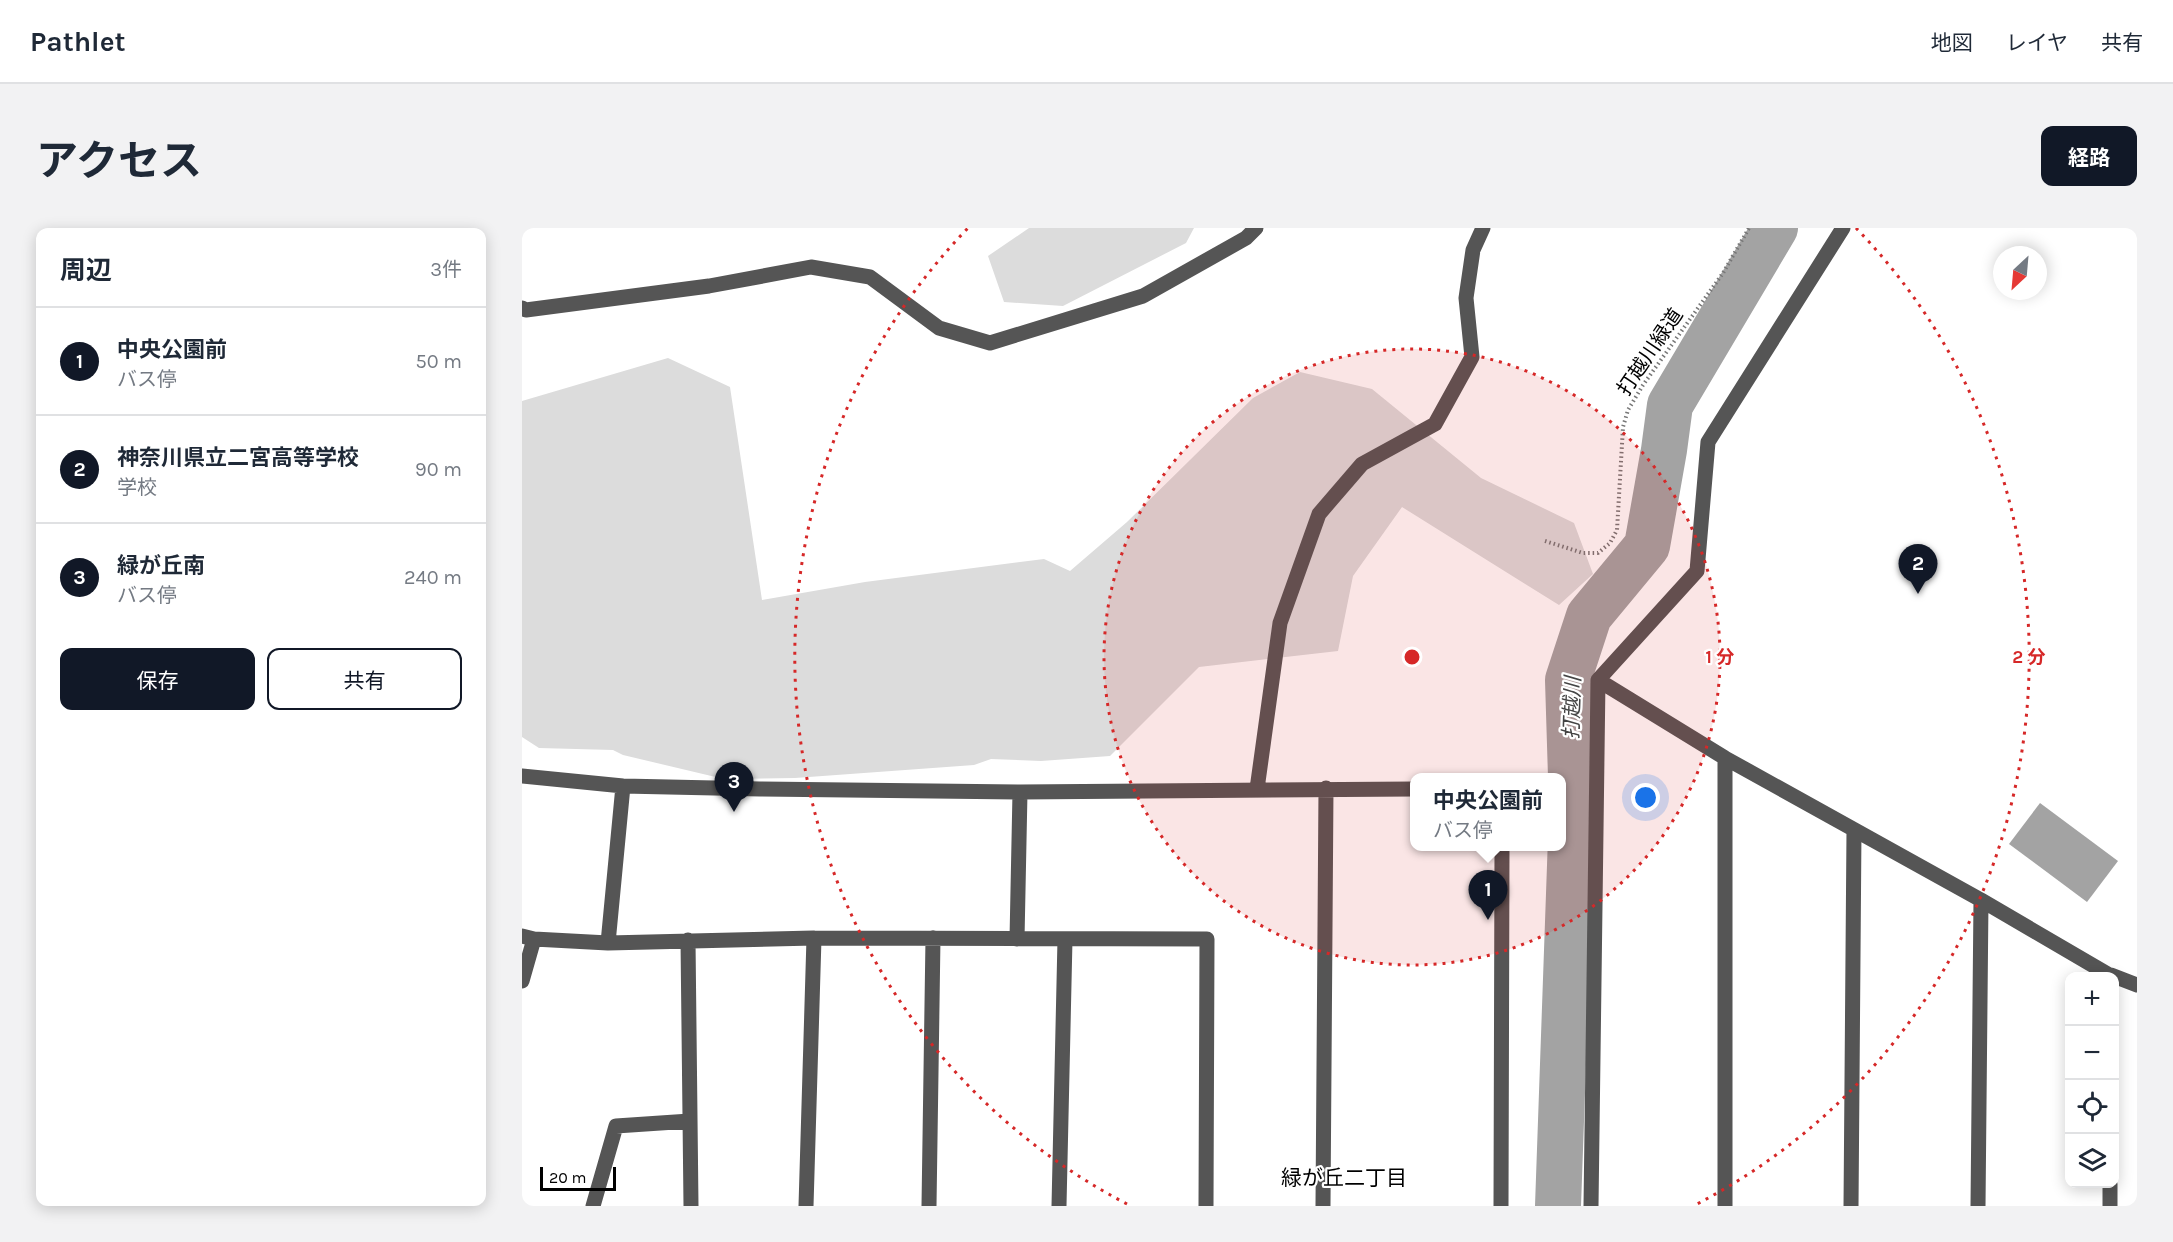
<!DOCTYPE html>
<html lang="ja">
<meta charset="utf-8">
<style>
:root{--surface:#fff;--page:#f2f2f3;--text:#1f2937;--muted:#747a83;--line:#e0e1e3;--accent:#111827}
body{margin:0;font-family:Karla,"Noto Sans JP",sans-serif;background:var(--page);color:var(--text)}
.controls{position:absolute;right:18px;bottom:18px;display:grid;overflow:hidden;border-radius:12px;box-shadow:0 3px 15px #0003}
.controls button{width:54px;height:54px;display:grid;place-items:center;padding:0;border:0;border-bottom:2px solid var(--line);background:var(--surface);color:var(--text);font:30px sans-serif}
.compass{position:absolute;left:1471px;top:18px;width:54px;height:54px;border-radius:50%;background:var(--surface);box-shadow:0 3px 15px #0003;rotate:206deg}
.scale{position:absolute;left:18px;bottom:15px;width:76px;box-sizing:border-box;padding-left:6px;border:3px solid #000;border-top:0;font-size:16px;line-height:21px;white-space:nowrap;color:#000;-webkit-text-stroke:4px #fff;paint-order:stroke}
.you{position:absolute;left:1124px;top:570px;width:21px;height:21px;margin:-15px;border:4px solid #fff;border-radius:50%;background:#1a73e8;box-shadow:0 0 0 9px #1a73e833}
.badge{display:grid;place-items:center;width:39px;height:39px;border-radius:50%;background:var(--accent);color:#fff;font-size:20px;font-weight:700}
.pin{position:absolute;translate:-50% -50px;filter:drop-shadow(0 2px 3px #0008)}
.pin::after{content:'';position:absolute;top:32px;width:21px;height:18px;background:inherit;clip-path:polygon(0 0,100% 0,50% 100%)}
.popup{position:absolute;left:888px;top:545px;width:156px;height:78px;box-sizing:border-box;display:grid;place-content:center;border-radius:12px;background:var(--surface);filter:drop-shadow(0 2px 4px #0005);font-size:20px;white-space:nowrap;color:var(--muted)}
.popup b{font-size:22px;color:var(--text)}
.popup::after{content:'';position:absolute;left:50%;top:100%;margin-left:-12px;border:12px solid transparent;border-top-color:var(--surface)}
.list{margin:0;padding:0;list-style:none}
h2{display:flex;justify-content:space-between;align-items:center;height:78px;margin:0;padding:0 24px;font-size:26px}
h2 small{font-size:20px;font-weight:400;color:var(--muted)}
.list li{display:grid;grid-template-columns:39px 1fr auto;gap:18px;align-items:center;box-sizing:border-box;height:108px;padding:0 24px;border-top:2px solid var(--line)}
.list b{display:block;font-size:22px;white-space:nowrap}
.list p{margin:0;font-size:20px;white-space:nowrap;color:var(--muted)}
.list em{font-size:20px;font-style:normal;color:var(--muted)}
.actions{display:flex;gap:12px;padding:18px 24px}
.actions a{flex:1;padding:14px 0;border:2px solid var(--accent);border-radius:12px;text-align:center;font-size:21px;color:var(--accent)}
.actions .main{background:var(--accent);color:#fff}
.icon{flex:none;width:33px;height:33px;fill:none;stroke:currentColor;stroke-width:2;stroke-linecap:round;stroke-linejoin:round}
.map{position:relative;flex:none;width:1615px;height:978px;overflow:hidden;border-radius:12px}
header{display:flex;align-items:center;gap:36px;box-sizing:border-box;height:84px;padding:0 30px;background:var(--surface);border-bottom:2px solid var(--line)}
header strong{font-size:28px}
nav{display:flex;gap:33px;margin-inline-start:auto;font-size:21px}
.intro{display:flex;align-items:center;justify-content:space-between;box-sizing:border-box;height:144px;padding:0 36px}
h1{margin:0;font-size:42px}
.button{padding:15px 27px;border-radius:12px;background:var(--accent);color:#fff;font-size:21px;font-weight:700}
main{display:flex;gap:36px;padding:0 36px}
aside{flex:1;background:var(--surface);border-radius:12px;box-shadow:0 3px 15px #0003}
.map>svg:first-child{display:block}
.green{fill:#dcdcdc}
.water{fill:#a3a3a3}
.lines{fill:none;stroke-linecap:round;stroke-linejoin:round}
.river{stroke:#a3a3a3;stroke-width:46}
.path{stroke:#777;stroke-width:4;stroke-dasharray:1.5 3;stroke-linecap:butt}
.minor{stroke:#555;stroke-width:15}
.ring{fill:none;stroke:#d62828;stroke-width:3;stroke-dasharray:3 6}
.labels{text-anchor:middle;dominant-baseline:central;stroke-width:4.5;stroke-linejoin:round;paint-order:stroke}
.street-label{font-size:20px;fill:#000;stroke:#fff}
.water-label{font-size:21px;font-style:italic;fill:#444;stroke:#fff}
.neighbourhood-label{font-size:21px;fill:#000;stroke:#fff}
.centre{fill:#d62828;stroke:#fff;stroke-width:3}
.ring-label{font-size:18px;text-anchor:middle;font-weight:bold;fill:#d62828;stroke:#fff;stroke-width:4.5;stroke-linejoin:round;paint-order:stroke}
</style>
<header>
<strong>Pathlet</strong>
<nav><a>地図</a><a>レイヤ</a><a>共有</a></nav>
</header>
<div class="intro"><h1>アクセス</h1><a class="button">経路</a></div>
<main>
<aside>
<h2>周辺<small>3件</small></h2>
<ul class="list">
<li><span class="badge">1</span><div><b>中央公園前</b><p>バス停</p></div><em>50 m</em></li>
<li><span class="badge">2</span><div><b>神奈川県立二宮高等学校</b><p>学校</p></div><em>90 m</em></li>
<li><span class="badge">3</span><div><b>緑が丘南</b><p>バス停</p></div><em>240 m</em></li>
</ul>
<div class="actions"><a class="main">保存</a><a>共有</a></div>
</aside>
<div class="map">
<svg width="1615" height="978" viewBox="0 0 1615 978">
<rect width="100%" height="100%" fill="#fff"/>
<!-- green -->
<path class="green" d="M507,0H672L664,15L541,78L482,74L466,28Z
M146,130L208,159L240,372L343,354L522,331L548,343L605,294L731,170L778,144L850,161L959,250L1052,295L1071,346L1037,377L880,279L831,348L816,423L677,439L588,528L519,533L469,531L452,537L273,550L202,551L101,527L91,522L17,520L0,509V173Z"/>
<!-- water -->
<path class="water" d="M1518,575L1596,633L1565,674L1487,616Z"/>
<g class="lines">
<!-- river -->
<path class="river" d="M1036,978L1050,581L1046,452L1067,388L1125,318L1142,222L1148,177L1253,0"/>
<!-- path -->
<path class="path" d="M1023,313L1061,325H1076L1088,315L1095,302L1101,199L1106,182L1121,157L1201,45L1227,0"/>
<!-- minor -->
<path class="minor" d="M0,80L4,82L187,58L289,39L348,49L417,100L468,115L621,68L724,10L734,0
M1076,452L1203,530L1459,672L1589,748
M0,548L101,558L238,561L498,564L892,561
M735,561L758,395L797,286L840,236L913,196L950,129L944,70L951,22L961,0
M0,708L12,711L86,715L292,710L685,711L684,978
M495,711L498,564
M166,712L169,978
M86,715L101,558
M1589,747L1615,757
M0,753L12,711
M71,978L94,898L168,893
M284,978L292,710
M407,978L411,710
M537,978L543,711
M801,978L804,560
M979,978L980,618
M1069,978L1076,452L1175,343L1186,214L1321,0
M1203,978V530
M1329,978L1332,602
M1456,978L1459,672
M1588,978V956"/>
</g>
<!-- distance rings -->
<circle cx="890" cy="429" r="308" fill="#d62828" fill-opacity=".12"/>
<g class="ring">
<circle cx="890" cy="429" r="308"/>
<path d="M605 976A617 617 0 0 1 446 0M1334 0A617 617 0 0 1 1175 976"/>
</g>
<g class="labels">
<!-- street labels -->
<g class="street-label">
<text transform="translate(1128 124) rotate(-56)">打越川緑道</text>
</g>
<!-- water labels -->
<g class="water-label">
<text transform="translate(1050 480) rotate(-88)">打越川</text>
</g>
<!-- neighbourhood labels -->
<g class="neighbourhood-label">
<text x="822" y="950">緑が丘二丁目</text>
</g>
</g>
<circle cx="890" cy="429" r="9" class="centre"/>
<g class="ring-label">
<text x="1198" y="435">1 分</text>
<text x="1507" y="435">2 分</text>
</g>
</svg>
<div class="controls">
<button>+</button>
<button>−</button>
<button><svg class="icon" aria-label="locate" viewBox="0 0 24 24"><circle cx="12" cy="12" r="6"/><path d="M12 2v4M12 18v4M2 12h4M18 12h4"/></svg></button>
<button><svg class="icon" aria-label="layers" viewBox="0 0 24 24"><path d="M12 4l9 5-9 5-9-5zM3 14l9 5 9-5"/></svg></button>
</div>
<svg class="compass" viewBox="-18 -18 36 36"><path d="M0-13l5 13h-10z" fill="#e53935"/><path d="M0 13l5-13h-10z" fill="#747a83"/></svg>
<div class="scale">20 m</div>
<div class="you"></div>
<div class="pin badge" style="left:966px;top:692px">1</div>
<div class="popup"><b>中央公園前</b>バス停</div>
<div class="pin badge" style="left:1396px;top:366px">2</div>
<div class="pin badge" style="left:212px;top:584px">3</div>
</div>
</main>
